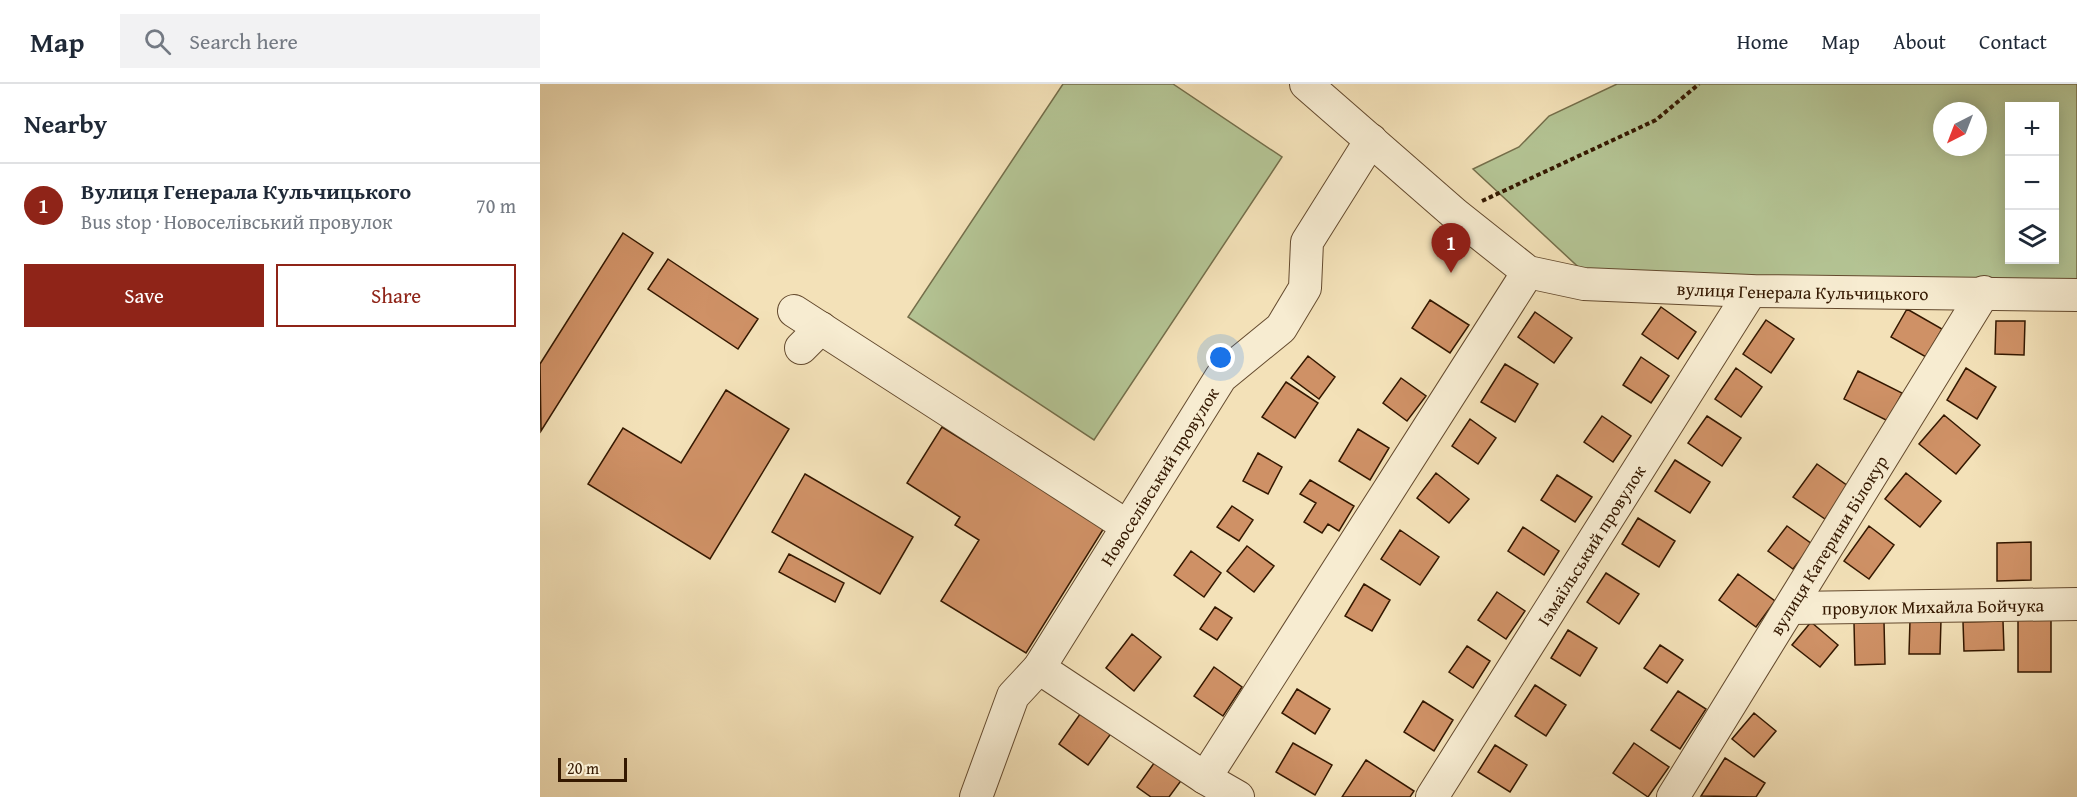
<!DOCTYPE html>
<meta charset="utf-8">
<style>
:root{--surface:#fff;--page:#f2f2f3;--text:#1f2937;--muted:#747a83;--line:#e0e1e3;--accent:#8f2418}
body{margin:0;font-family:"Gentium Book Plus",serif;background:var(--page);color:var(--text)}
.controls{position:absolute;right:18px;top:18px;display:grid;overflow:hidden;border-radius:0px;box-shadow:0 3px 15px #0003}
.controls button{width:54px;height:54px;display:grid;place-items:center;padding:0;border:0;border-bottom:2px solid var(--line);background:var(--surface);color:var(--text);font:30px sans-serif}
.compass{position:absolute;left:1393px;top:18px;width:54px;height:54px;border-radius:50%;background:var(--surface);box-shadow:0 3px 15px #0003;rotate:222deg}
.scale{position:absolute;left:18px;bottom:15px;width:69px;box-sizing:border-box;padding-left:6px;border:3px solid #341800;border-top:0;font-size:16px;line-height:21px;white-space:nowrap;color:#341800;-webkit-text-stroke:4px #f7ecd1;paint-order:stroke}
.you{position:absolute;left:681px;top:274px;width:21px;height:21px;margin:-15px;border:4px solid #fff;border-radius:50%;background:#1a73e8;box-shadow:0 0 0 9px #1a73e833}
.badge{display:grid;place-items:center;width:39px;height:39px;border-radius:50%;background:var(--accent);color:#fff;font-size:20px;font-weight:700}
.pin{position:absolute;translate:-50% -50px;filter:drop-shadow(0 2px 3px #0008)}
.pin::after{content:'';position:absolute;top:32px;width:21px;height:18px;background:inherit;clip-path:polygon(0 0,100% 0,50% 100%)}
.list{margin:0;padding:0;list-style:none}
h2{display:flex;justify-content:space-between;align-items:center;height:78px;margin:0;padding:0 24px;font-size:26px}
h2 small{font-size:20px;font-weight:400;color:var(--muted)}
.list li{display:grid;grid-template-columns:39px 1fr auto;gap:18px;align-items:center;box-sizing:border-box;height:84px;padding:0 24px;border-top:2px solid var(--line)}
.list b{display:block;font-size:22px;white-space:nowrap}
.list p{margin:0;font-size:20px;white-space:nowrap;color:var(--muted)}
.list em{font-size:20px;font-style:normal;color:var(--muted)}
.actions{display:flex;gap:12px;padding:18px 24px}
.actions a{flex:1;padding:14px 0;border:2px solid var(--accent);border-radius:0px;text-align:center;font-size:21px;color:var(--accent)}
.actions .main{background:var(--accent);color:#fff}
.icon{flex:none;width:33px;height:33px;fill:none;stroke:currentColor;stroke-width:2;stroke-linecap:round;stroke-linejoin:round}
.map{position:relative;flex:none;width:1537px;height:713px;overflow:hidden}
header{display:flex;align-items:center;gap:36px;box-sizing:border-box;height:84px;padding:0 30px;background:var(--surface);border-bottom:2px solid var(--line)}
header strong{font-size:28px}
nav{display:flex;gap:33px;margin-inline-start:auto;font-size:21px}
.search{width:420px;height:54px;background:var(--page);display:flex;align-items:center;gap:15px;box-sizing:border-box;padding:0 21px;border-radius:0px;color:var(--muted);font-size:22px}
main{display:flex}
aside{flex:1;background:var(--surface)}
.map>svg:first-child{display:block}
.green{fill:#b4c494;stroke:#746e4a;stroke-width:1.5;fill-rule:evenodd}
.building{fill:#cf9166;stroke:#341800;stroke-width:1.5}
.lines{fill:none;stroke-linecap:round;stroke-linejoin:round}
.minor-casing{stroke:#644a2e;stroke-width:34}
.path{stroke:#341800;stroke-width:4;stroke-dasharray:4.5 3;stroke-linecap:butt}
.minor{stroke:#f7ecd1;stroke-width:32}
.labels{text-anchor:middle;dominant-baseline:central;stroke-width:5;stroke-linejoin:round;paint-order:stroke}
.street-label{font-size:18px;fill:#341800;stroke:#f7ecd1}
</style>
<header>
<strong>Map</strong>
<div class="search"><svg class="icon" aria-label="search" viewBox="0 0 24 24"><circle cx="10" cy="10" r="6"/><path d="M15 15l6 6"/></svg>Search here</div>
<nav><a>Home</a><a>Map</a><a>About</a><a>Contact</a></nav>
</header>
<main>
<aside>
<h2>Nearby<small></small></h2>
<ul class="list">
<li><span class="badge">1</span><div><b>Вулиця Генерала Кульчицького</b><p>Bus stop · Новоселівський провулок</p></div><em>70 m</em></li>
</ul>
<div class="actions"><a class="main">Save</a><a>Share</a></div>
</aside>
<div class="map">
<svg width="1537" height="713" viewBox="0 0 1537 713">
<rect width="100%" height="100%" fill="#f3e1b8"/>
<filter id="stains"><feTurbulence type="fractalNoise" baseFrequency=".00333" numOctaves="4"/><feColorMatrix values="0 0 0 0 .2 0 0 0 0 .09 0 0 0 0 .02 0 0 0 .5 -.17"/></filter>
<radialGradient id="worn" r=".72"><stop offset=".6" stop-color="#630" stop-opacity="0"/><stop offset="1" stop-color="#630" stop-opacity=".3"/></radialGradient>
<!-- green -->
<path class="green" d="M523,0H633L742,73L554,356L368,233Z
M1077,0H1537V198L1048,192L933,85L979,63L1009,32ZM1470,22H1514V176H1470ZM1402,27H1438V63H1402Z"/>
<!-- building -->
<path class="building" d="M83,149L113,169L1,347L0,280Z
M128,175L218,235L198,265L108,205Z
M890,216L929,241L910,269L872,244Z
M1121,223L1156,248L1138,275L1102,250Z
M1367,225L1402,245L1386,273L1351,253Z
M995,228L1032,254L1014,279L978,253Z
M1226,236L1254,255L1231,289L1203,270Z
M1456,237H1485L1484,271L1455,270Z
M768,272L795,293L779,315L751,294Z
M1101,273L1129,292L1111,319L1083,301Z
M965,280L998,300L975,338L941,318Z
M1196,284L1222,303L1201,333L1175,315Z
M1426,284L1456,303L1437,335L1407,316Z
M1318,287L1362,309L1348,337L1304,315Z
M861,294L886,312L867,337L843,319Z
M746,298L778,319L755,354L722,333Z
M186,306L249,345L170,475L48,400L83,344L141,379Z
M1404,331L1440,361L1416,390L1379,360Z
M1062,332L1091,352L1073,378L1044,358Z
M1167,332L1201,354L1182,382L1148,359Z
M930,335L956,354L938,380L912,362Z
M402,343L564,444L486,569L401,517L439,456L415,441L420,433L367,399Z
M818,345L849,364L830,396L799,377Z
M718,369L742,383L728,410L703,397Z
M1135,376L1170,398L1150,429L1115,407Z
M1277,380L1308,402L1285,435L1253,413Z
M896,389L929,415L909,439L877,414Z
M1366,389L1401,417L1380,443L1345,415Z
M265,390L373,453L340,510L232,448Z
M1017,391L1052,413L1035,438L1001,416Z
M770,396L814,422L799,447L788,440L782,449L764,438L776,419L760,410Z
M692,422L713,436L699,457L677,443Z
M1098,434L1135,457L1119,483L1082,460Z
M1247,442L1272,460L1253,485L1228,467Z
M1329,442L1354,461L1329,495L1304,477Z
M983,443L1019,467L1004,491L968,467Z
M860,446L899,473L880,501L841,475Z
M1491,458V496L1457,497V459Z
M707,462L734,482L714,508L687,487Z
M651,467L681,489L664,513L634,491Z
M249,470L304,499L295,518L239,488Z
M1066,489L1099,510L1079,540L1047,518Z
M1198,490L1235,517L1216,543L1179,516Z
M824,500L850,516L832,547L805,532Z
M957,508L985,527L966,555L938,536Z
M675,523L692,534L677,556L660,545Z
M1370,536H1401L1400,570H1369Z
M1478,536H1511V588H1478Z
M1463,537L1464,566L1424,567L1423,538Z
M1271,538L1298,561L1280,583L1252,561Z
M1344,538L1345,580L1315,581L1314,539Z
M1028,546L1057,564L1040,592L1011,574Z
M592,550L621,573L594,607L566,584Z
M1120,561L1143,576L1127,599L1104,584Z
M927,562L950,577L933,604L909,588Z
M674,583L702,603L683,632L654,612Z
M995,601L1026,621L1006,652L975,632Z
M757,605L790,625L775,650L742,629Z
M1138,607L1166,625L1140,665L1111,646Z
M883,617L913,636L894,667L864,648Z
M545,623L575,644L548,681L519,660Z
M1214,629L1236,647L1214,673L1192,655Z
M753,659L792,681L775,711L736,688Z
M1094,659L1129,683L1108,713L1073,689Z
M955,661L987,681L970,708L938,688Z
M1185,674L1225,699L1216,713L1161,712Z
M617,675L643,694L629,713H611L597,703Z
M826,676L874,707L870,713H802Z"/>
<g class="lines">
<!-- minor casing -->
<g class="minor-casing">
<g id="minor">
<path id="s1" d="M766,0L915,130L988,188L1044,200L1211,207L1537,211"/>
<path d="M254,227L587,442"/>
<path d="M261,264L281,244"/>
<path id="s2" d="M1251,524L1537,520"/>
<path d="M499,584L665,694L698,713"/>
<path d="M665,694L988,188"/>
<path id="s3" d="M436,713L473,612L499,584L681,293L741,244L765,204L767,158L831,56"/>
<path id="s4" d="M892,713L1211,207"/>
<path id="s5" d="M1133,713L1444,208"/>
</g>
</g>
<!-- path -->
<path class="path" d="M942,117L1116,36L1159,0"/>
<!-- minor -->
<use href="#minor" class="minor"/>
</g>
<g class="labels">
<!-- street labels -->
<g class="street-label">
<text stroke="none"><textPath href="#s1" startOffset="567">вулиця Генерала Кульчицького</textPath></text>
<text stroke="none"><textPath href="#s3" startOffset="372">Новоселівський провулок</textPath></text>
<text stroke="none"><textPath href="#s4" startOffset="298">Ізмаїльський провулок</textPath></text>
<text stroke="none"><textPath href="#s5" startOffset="296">вулиця Катерини Білокур</textPath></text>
<text stroke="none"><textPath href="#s2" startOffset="142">провулок Михайла Бойчука</textPath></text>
</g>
</g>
<rect width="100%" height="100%" filter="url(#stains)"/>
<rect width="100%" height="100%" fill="url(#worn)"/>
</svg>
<div class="controls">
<button>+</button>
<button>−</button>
<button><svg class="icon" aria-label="layers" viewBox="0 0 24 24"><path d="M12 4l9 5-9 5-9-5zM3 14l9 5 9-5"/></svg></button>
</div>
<svg class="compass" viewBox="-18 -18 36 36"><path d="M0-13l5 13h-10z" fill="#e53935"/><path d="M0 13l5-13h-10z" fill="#747a83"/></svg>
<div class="scale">20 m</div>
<div class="you"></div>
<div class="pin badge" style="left:911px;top:189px">1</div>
</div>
</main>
